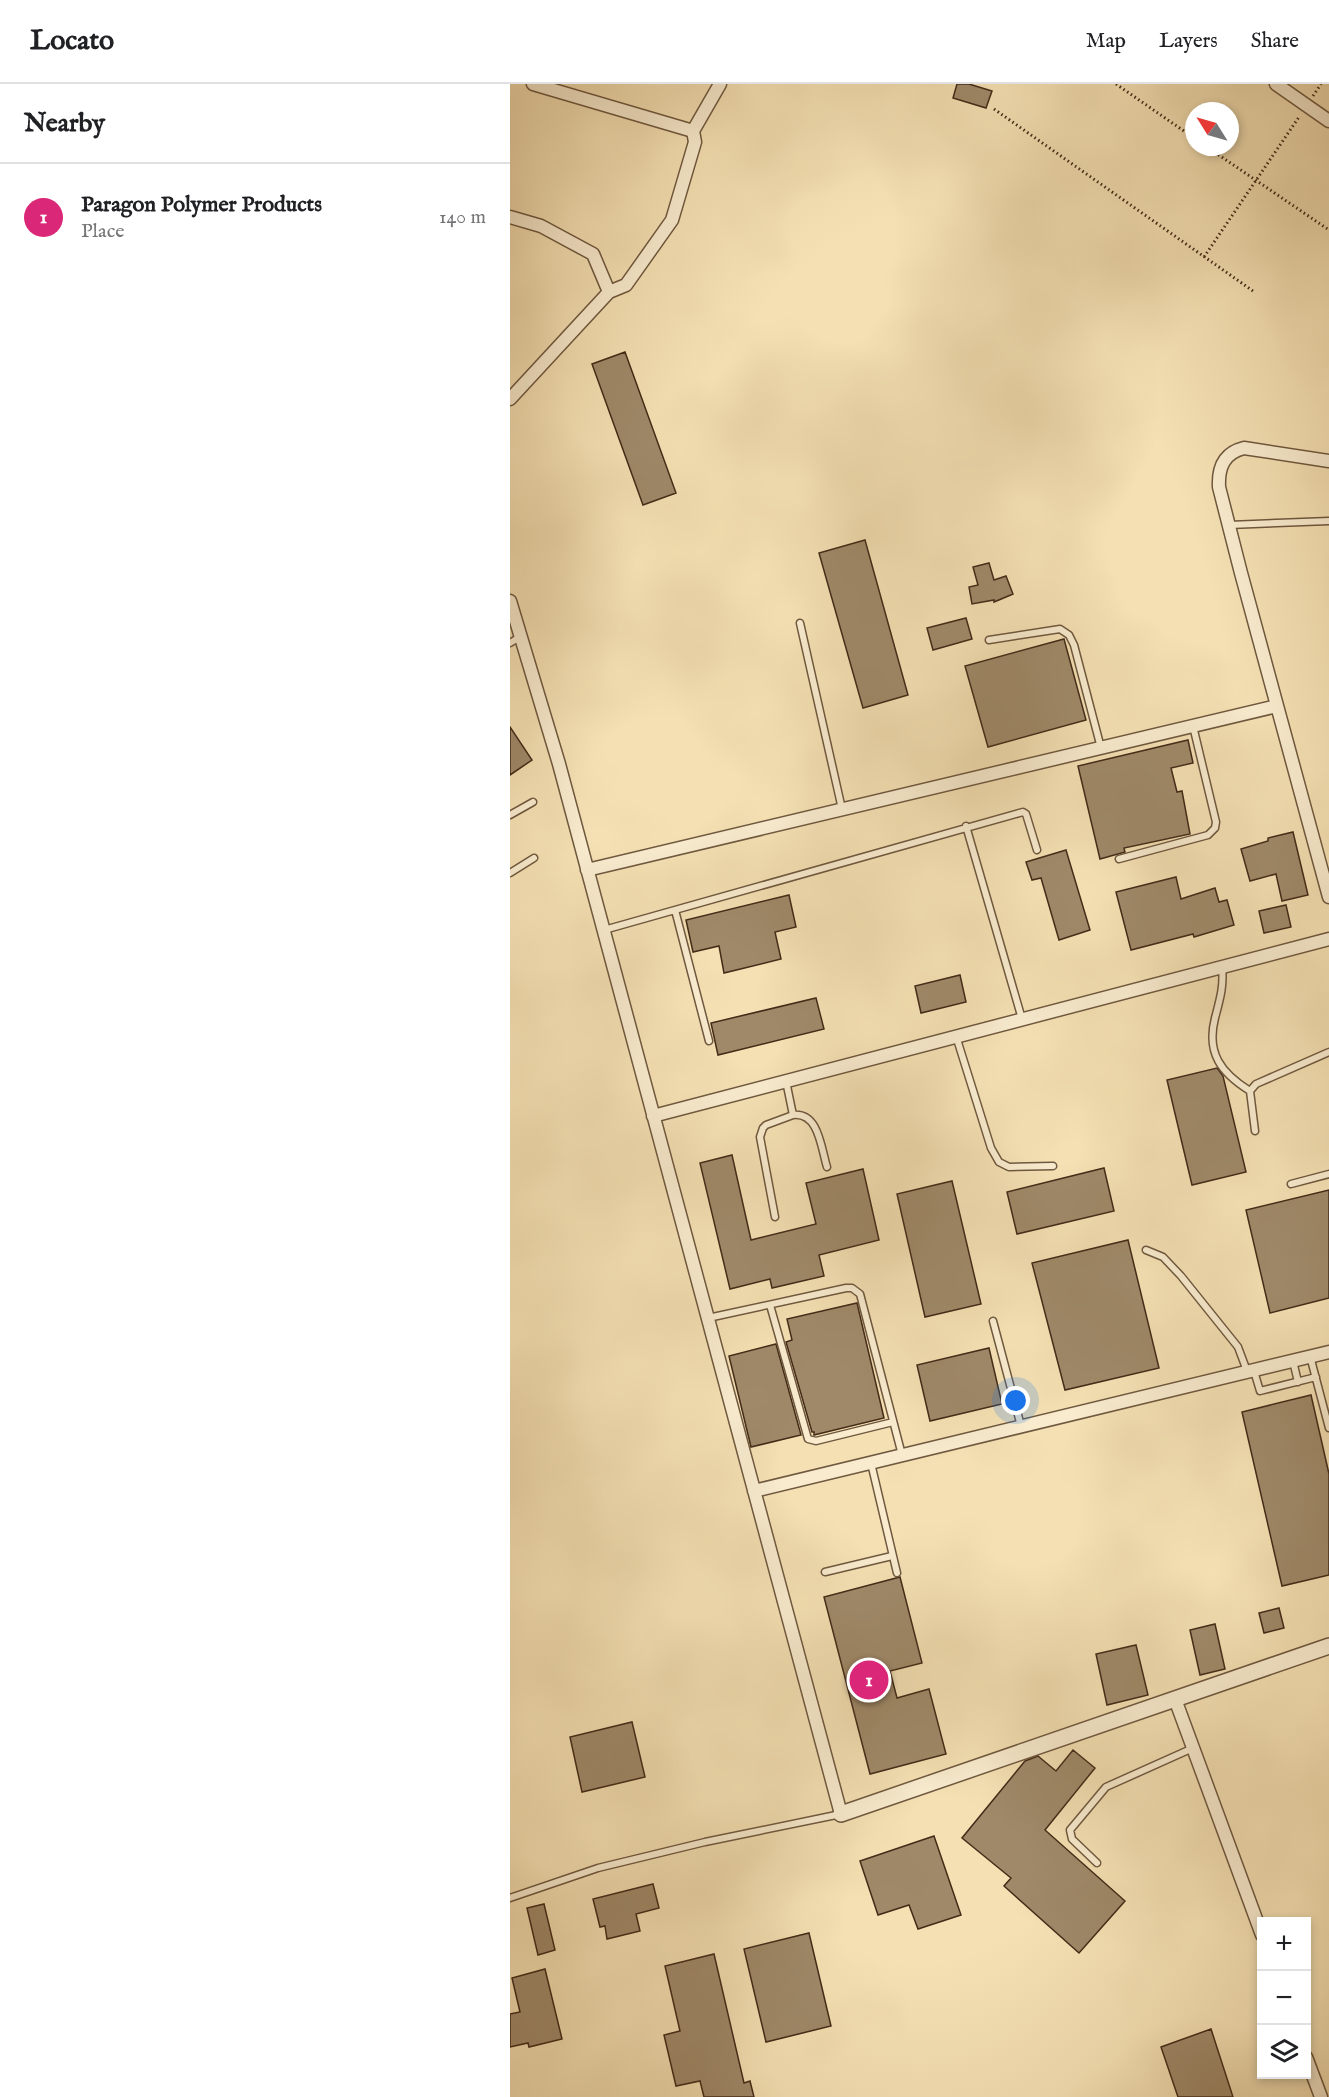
<!DOCTYPE html>
<meta charset="utf-8">
<style>
:root{--surface:#fff;--page:#f2f2f2;--text:#202124;--muted:#757577;--line:#e0e0e0;--accent:#db2777}
body{margin:0;font-family:"IM FELL English",serif;background:var(--page);color:var(--text)}
.controls{position:absolute;right:18px;bottom:18px;display:grid;overflow:hidden;border-radius:0px;box-shadow:0 3px 9px #0003}
.controls button{width:54px;height:54px;display:grid;place-items:center;padding:0;border:0;border-bottom:2px solid var(--line);background:var(--surface);color:var(--text);font:30px sans-serif}
.compass{position:absolute;left:675px;top:18px;width:54px;height:54px;border-radius:50%;background:var(--surface);box-shadow:0 3px 9px #0003;rotate:307deg}
.you{position:absolute;left:506px;top:1317px;width:21px;height:21px;margin:-15px;border:4px solid #fff;border-radius:50%;background:#1a73e8;box-shadow:0 0 0 9px #1a73e833}
.badge{display:grid;place-items:center;width:39px;height:39px;border-radius:50%;background:var(--accent);color:#fff;font-size:20px;font-weight:700}
.pin{position:absolute;translate:-50% -50%;border:3px solid #fff;box-shadow:0 2px 6px #0006}
.list{margin:0;padding:0;list-style:none}
h2{display:flex;justify-content:space-between;align-items:center;height:78px;margin:0;padding:0 24px;font-size:26px}
h2 small{font-size:20px;font-weight:400;color:var(--muted)}
.list li{display:grid;grid-template-columns:39px 1fr auto;gap:18px;align-items:center;box-sizing:border-box;height:108px;padding:0 24px;border-top:2px solid var(--line)}
.list b{display:block;font-size:22px;white-space:nowrap}
.list p{margin:0;font-size:20px;white-space:nowrap;color:var(--muted)}
.list em{font-size:20px;font-style:normal;color:var(--muted)}
.icon{flex:none;width:33px;height:33px;fill:none;stroke:currentColor;stroke-width:2;stroke-linecap:round;stroke-linejoin:round}
.map{position:relative;flex:none;width:819px;height:2013px;overflow:hidden}
header{display:flex;align-items:center;gap:36px;box-sizing:border-box;height:84px;padding:0 30px;background:var(--surface);border-bottom:2px solid var(--line)}
header strong{font-size:28px}
nav{display:flex;gap:33px;margin-inline-start:auto;font-size:21px}
main{display:flex}
aside{flex:1;background:var(--surface)}
.map>svg:first-child{display:block}
.building{fill:#9f8969;stroke:#432b18;stroke-width:1.5}
.lines{fill:none;stroke-linecap:round;stroke-linejoin:round}
.service-casing{stroke:#6f583f;stroke-width:9}
.minor-casing{stroke:#6f583f;stroke-width:15}
.tertiary-casing{stroke:#6f583f;stroke-width:18}
.path{stroke:#432b18;stroke-width:3;stroke-dasharray:1.5 3;stroke-linecap:butt}
.service{stroke:#f8ebce;stroke-width:6}
.minor{stroke:#f8ebce;stroke-width:12}
.tertiary{stroke:#f8ebce;stroke-width:15}
</style>
<header>
<strong>Locato</strong>
<nav><a>Map</a><a>Layers</a><a>Share</a></nav>
</header>
<main>
<aside>
<h2>Nearby<small></small></h2>
<ul class="list">
<li><span class="badge">1</span><div><b>Paragon Polymer Products</b><p>Place</p></div><em>140 m</em></li>
</ul>
</aside>
<div class="map">
<svg width="819" height="2013" viewBox="0 0 819 2013">
<rect width="100%" height="100%" fill="#f4e0b3"/>
<filter id="stains"><feTurbulence type="fractalNoise" baseFrequency=".00333" numOctaves="4"/><feColorMatrix values="0 0 0 0 .2 0 0 0 0 .09 0 0 0 0 .02 0 0 0 .5 -.17"/></filter>
<radialGradient id="worn" r=".72"><stop offset=".6" stop-color="#630" stop-opacity="0"/><stop offset="1" stop-color="#630" stop-opacity=".3"/></radialGradient>
<!-- building -->
<path class="building" d="M447,0H459L482,7L476,24L443,14Z
M115,268L166,409L133,421L82,280Z
M355,456L398,611L353,624L309,469Z
M479,479L484,496L496,492L503,510L484,518V516L462,520L459,503L468,501L463,483Z
M456,534L462,555L423,566L417,544Z
M554,555L576,636L478,663L455,582Z
M0,643L22,676L0,691Z
M678,656L683,679L661,684L667,708L672,707L680,750L614,764L615,768L590,775L568,682Z
M783,748L798,811L772,817L766,790L740,797L731,765L758,757V754Z
M556,766L580,846L549,856L531,794L522,796L516,778Z
M666,793L671,815L705,804L709,818L717,816L724,841L684,853L683,850L621,866L606,808Z
M279,811L286,843L265,848L271,875L214,889L209,862L183,868L176,836Z
M776,821L781,843L754,849L749,827Z
M450,891L456,918L411,929L405,902Z
M306,914L314,945L208,971L201,939Z
M707,984L713,992L736,1088L682,1101L657,996Z
M222,1071L241,1156L306,1140L296,1099L353,1085L369,1156L309,1171L314,1192L262,1204L260,1195L220,1205L190,1079Z
M594,1084L604,1127L507,1150L497,1108Z
M442,1097L471,1220L415,1233L387,1110Z
M819,1106V1214L760,1229L736,1126Z
M618,1156L649,1284L555,1306L522,1179Z
M347,1219L374,1334L304,1351V1348H302L276,1258L282,1256L277,1235Z
M266,1260L291,1351L241,1363L219,1272Z
M479,1264L492,1320L420,1337L407,1281Z
M801,1311L819,1390V1491L772,1502L732,1328Z
M390,1493L412,1579L380,1587L387,1614L419,1605L436,1670L360,1690L314,1513Z
M769,1524L774,1544L754,1549L749,1529Z
M705,1540L715,1585L690,1591L680,1546Z
M626,1561L638,1611L597,1621L586,1570Z
M122,1638L135,1693L72,1708L60,1653Z
M563,1666L585,1684L535,1746L615,1817L569,1869L494,1802L501,1794L452,1754L515,1677L528,1672L546,1687Z
M424,1752L451,1831L408,1845L399,1821L368,1831L350,1777Z
M143,1800L149,1824L126,1830L130,1847L97,1855L95,1842L90,1843L83,1815Z
M34,1820L45,1866L28,1871L17,1824Z
M299,1849L321,1942L256,1958L234,1865Z
M204,1870L234,1999L240,1997L244,2013H194L190,1997L166,2002L154,1951L170,1947L155,1882Z
M35,1885L52,1955L19,1963L18,1959L0,1963V1930L10,1928L2,1894Z
M701,1945L723,2013H668L651,1963Z"/>
<g class="lines">
<!-- service casing -->
<g class="service-casing">
<path id="service" d="M719,441L819,437
M290,539L332,725
M479,556L550,545L559,551L564,561L591,664
M0,559L10,553
M0,731L23,718
M456,742L512,935
M609,775L698,751L705,744L706,738L683,642
M0,789L24,774
M165,826L199,957
M94,846L513,728L516,730L527,766
M712,883C714,902 710,915 705,934C696,969 711,989 740,1007
M446,952L481,1064L489,1078L499,1083L543,1082
M276,997L283,1031C309,1028 311,1064 317,1083
M745,1047L740,1007L746,1000L819,968
M781,1100L819,1090
M265,1133L250,1053L253,1044L256,1041L283,1031
M636,1166L653,1173L671,1192L728,1263L737,1287
M260,1221L298,1355L306,1357L383,1338
M198,1234L336,1204H342L350,1210L392,1371
M483,1237L511,1342
M800,1272L819,1344
M783,1277L788,1298
M744,1287L750,1307L806,1293
M361,1379L387,1489
M315,1488L382,1472
M587,1779L562,1755L560,1746L596,1703L683,1664
M0,1814L88,1784L195,1758L331,1730"/>
</g>
<!-- minor casing -->
<g class="minor-casing">
<path id="minor" d="M766,0L819,37
M183,47L210,0
M0,133L31,142L83,170L99,208
M0,315L99,208L116,201L162,136L185,58L183,47L23,0
M819,377L734,364C714,369 708,383 709,403L731,489L819,813
M0,517L49,680L331,1730
M77,786L767,622
M143,1032L819,855
M244,1407L819,1268
M665,1615L752,1851
M796,1973L811,2013"/>
</g>
<!-- tertiary casing -->
<g class="tertiary-casing">
<path id="tertiary" d="M331,1730L819,1562"/>
</g>
<!-- path -->
<path class="path" d="M606,0L684,54
M803,12L811,0
M484,25L743,207
M697,63L819,146
M694,173L789,33"/>
<!-- service -->
<use href="#service" class="service"/>
<!-- minor -->
<use href="#minor" class="minor"/>
<!-- tertiary -->
<use href="#tertiary" class="tertiary"/>
</g>
<rect width="100%" height="100%" filter="url(#stains)"/>
<rect width="100%" height="100%" fill="url(#worn)"/>
</svg>
<div class="controls">
<button>+</button>
<button>−</button>
<button><svg class="icon" aria-label="layers" viewBox="0 0 24 24"><path d="M12 4l9 5-9 5-9-5zM3 14l9 5 9-5"/></svg></button>
</div>
<svg class="compass" viewBox="-18 -18 36 36"><path d="M0-13l5 13h-10z" fill="#e53935"/><path d="M0 13l5-13h-10z" fill="#757577"/></svg>
<div class="you"></div>
<div class="pin badge" style="left:359px;top:1596px">1</div>
</div>
</main>
